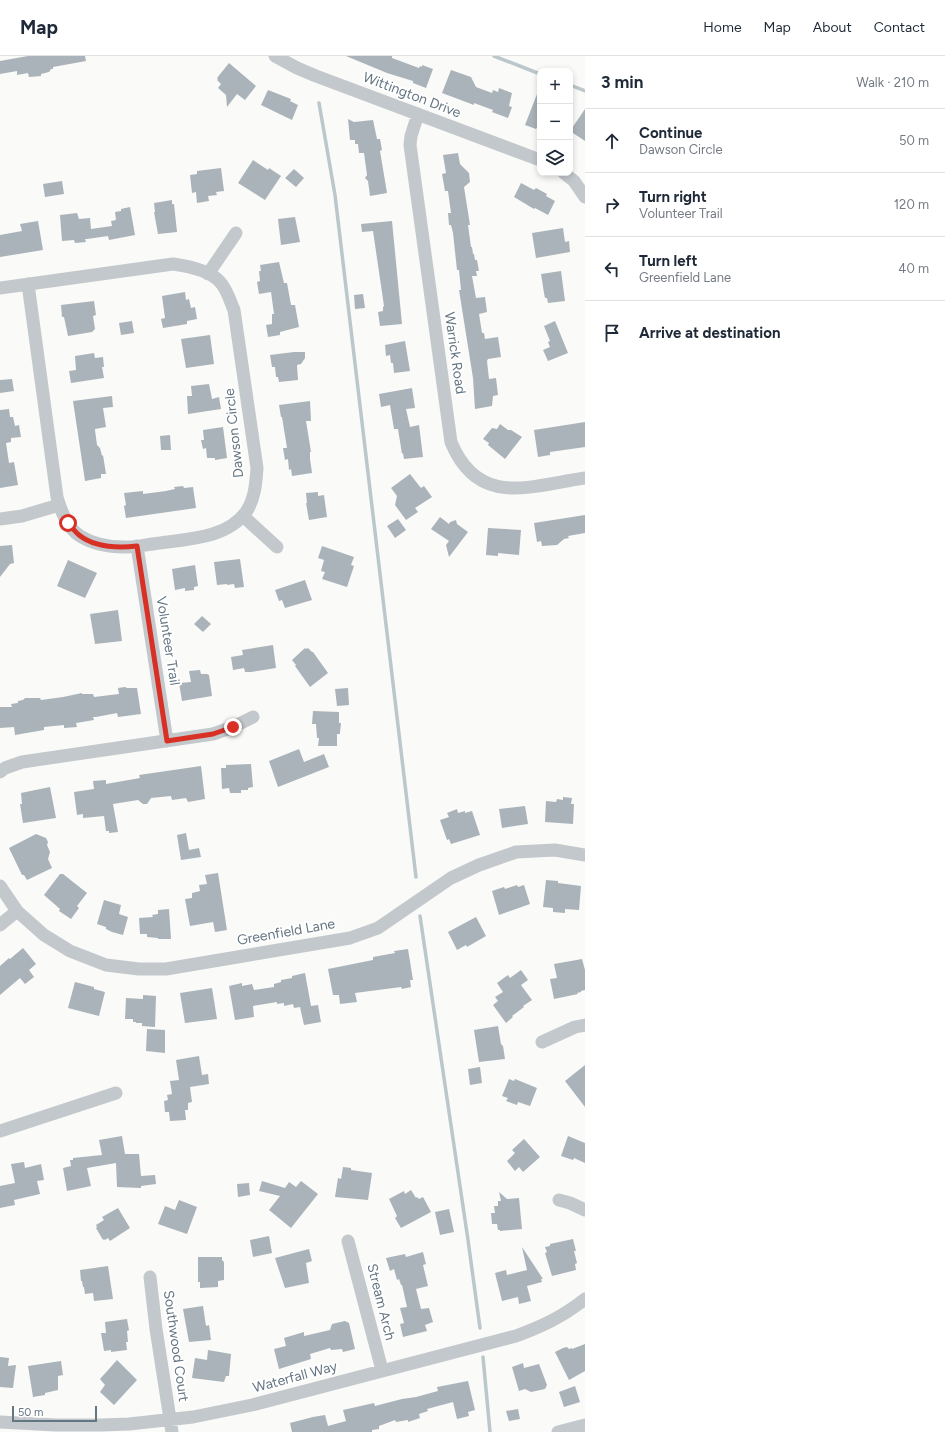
<!DOCTYPE html>
<meta charset="utf-8">
<style>
:root{--surface:#fff;--page:#f2f2f3;--text:#1f2937;--muted:#747a83;--line:#e0e1e3}
body{margin:0;font-family:Figtree,sans-serif;background:var(--page);color:var(--text)}
.controls{position:absolute;right:12px;top:12px;display:grid;overflow:hidden;border-radius:8px;box-shadow:0 2px 6px #0003}
.controls button{width:36px;height:36px;display:grid;place-items:center;padding:0;border:0;border-bottom:1px solid var(--line);background:var(--surface);color:var(--text);font:20px sans-serif}
.scale{position:absolute;left:12px;bottom:10px;width:85px;box-sizing:border-box;padding-left:4px;border:2px solid #657683;border-top:0;font-size:11px;line-height:14px;white-space:nowrap;color:#657683;-webkit-text-stroke:3px #fff;paint-order:stroke}
.stop{position:absolute;width:12px;height:12px;margin:-9px;border:3px solid #d93025;border-radius:50%;background:#fff}
.stop.end{background:#d93025;border-color:#fff;box-shadow:0 1px 4px #0008}
.list{margin:0;padding:0;list-style:none}
h2{display:flex;justify-content:space-between;align-items:center;height:52px;margin:0;padding:0 16px;font-size:17px}
h2 small{font-size:13px;font-weight:400;color:var(--muted)}
.list li{display:grid;grid-template-columns:26px 1fr auto;gap:12px;align-items:center;box-sizing:border-box;height:64px;padding:0 16px;border-top:1px solid var(--line)}
.list b{display:block;font-size:15px;white-space:nowrap}
.list p{margin:0;font-size:13px;white-space:nowrap;color:var(--muted)}
.list em{font-size:13px;font-style:normal;color:var(--muted)}
.icon{flex:none;width:22px;height:22px;fill:none;stroke:currentColor;stroke-width:2;stroke-linecap:round;stroke-linejoin:round}
.map{position:relative;flex:none;width:585px;height:1376px;overflow:hidden}
header{display:flex;align-items:center;gap:24px;box-sizing:border-box;height:56px;padding:0 20px;background:var(--surface);border-bottom:1px solid var(--line)}
header strong{font-size:19px}
nav{display:flex;gap:22px;margin-inline-start:auto;font-size:14px}
main{display:flex}
aside{flex:1;background:var(--surface)}
.map>svg:first-child{display:block}
.lines{fill:none;stroke-linecap:round;stroke-linejoin:round}
.stream{stroke:#bbc7cb;stroke-width:3.5}
.building{fill:#aab3b9}
.minor{stroke:#c3c8cc;stroke-width:13}
.route{stroke:#d93025;stroke-width:5}
.labels{text-anchor:middle;dominant-baseline:central;stroke-width:4;stroke-linejoin:round;paint-order:stroke}
.street-label{font-size:14px;fill:#657683;stroke:#fff}
</style>
<header>
<strong>Map</strong>
<nav><a>Home</a><a>Map</a><a>About</a><a>Contact</a></nav>
</header>
<main>
<div class="map">
<svg width="585" height="1376" viewBox="0 0 585 1376">
<rect width="100%" height="100%" fill="#fafaf8"/>
<g class="lines">
<!-- stream -->
<path class="stream" d="M494,0L540,18
M570,29L585,35
M319,47L335,139L416,821
M420,860L468,1184L480,1272
M483,1301L490,1376"/>
</g>
<!-- building -->
<path class="building" d="M28,0H85L86,5L53,11V13H51L49,16L41,18V20L29,21L28,17L17,19V15L0,18V5Z
M346,0H392V2L419,12L420,10L422,11V9L433,13L426,32L413,27V25L387,17Z
M229,7L256,30L245,44L237,38L227,51L226,39L218,32L221,28L217,24L218,23L217,22Z
M451,14L471,21L476,31L492,37L493,34L498,36L499,32L512,37L509,50L512,51L508,62L492,56L493,54L474,47V49L442,37Z
M539,33L540,70H538L536,73L525,69Z
M268,34L291,43L290,45L298,49L292,64L261,49Z
M585,53V85L570,75Z
M348,63L354,66L373,64L377,83H380L382,94L380,95L387,137L370,140L368,125L365,122L367,119L364,97H359L358,88H355V84H350Z
M458,97L460,108L469,117L470,126L464,131L470,169H468L471,191H472L473,198H474L475,204H477L479,215H476L477,220H472L476,242L485,241L487,256L479,258L482,277H484L485,283L498,281L501,301L488,303L487,305L489,323L496,322L498,339L493,340L492,350L475,353L473,322L459,234H461L459,214H457L453,177L451,169H449L448,157H451L448,135H445L442,118L446,117L443,99Z
M253,104L268,114L269,112L281,120L265,144L238,127Z
M221,112L224,135L216,136L217,139L208,140L209,145L197,147L196,136L192,137L190,119L197,118V115Z
M294,113L304,122L296,131L285,122Z
M62,125L64,138L45,141L43,128Z
M521,127L534,134L536,132L547,138L546,140L555,145L548,159L535,152L534,153L514,141Z
M172,144V148H174L177,176L158,178L154,156H155L154,147Z
M130,151L135,179L109,184L108,180L87,183H85L86,186L75,187L74,184L62,185L60,159L77,157L79,163L90,162L91,173L112,170L111,165L116,164L115,156L121,155V153Z
M295,161L300,186L281,189L278,163Z
M38,165L43,194L0,201V179L22,175L20,168Z
M392,165L402,268L380,270L378,256L383,255V251L384,250L373,175L362,176L361,168Z
M563,172L565,186L569,185L570,196L536,202L532,177Z
M279,206L284,227H287L291,249H295L299,271L280,276V279L268,281L266,269L272,268V258H274L271,236L259,238L257,226L260,225L259,215H261L260,209Z
M561,215L565,245L548,247L547,242H545L544,237L541,218Z
M185,236L186,244L189,243L191,252L195,251L197,263L187,265V268L163,272L161,263L165,262L162,240Z
M363,238L365,252L355,253L354,239Z
M94,245L96,259L93,260L95,273L92,276L68,280L64,261H62L61,249Z
M132,265L134,277L121,279L119,267Z
M555,265L568,297L548,305L543,294L550,291L548,286L550,285L544,270Z
M210,279L214,308L186,312L181,283Z
M405,285L410,315L394,317L393,307H391L390,299L386,300L385,289Z
M294,296H305V302L301,308L297,309L298,324L279,326L278,321H276L275,311H272L270,299Z
M94,297L95,302L103,301L104,311H102L104,322L71,327L69,315L76,314L75,300Z
M12,323L14,335L0,337V324Z
M209,328L212,343L219,341L221,353L188,358L187,340H192L191,330Z
M412,332L415,352L406,353L410,371L419,369L423,401L404,403L403,397L402,398L398,373H394L390,349L381,351L379,338Z
M112,340L113,351L103,352L106,371L95,373V374L97,389L100,392L102,400L103,399L106,418H101V422L85,425L73,345Z
M310,345L311,365H306L311,396H310V403L312,417L292,420L291,413L289,414L288,403L285,404L283,392H287L282,361H281L279,349Z
M9,353L10,361H13L15,370L19,369L21,381L11,382V386L6,387L9,407L14,406L18,429L0,432V354Z
M585,366V391L550,396V399L538,401L534,374Z
M500,368L508,374H511L522,381L505,403L488,389L489,387L483,383L492,372L497,373Z
M223,371L227,402L215,404V402H207L206,392L203,393L201,384H204L203,374Z
M170,379L171,394H161L160,380Z
M410,418L421,432L424,430L432,441L415,452L418,456L406,464L395,449L397,440L391,432Z
M183,430L184,432L193,431L196,452L126,462L124,450L126,449L124,437L143,435V438L166,435L175,433L174,431Z
M318,436V440L324,439L327,461L309,464L306,447H307L306,437Z
M585,459V477L568,480L569,482L564,483L557,489L542,490L541,485L537,486L534,467Z
M440,461L449,468L450,466L456,464L457,468L468,476L449,501L446,489L449,485L431,473Z
M398,463L406,474L395,482L387,470Z
M488,472L521,474L519,499L498,497V500L486,499Z
M12,489L14,507L10,508L0,521V490Z
M322,490L354,501L351,509L354,510L347,531L322,523L325,516L321,515L324,504L318,502Z
M240,503L244,531L235,532L234,528L227,529V528L217,529L214,506Z
M68,504L97,517L85,542L57,530Z
M195,509L198,530L194,531V534L185,535V532L175,534L172,513Z
M305,524L312,544L285,552L282,544L279,545L275,534Z
M118,554L122,585L95,588L90,558Z
M202,560L211,568L203,576L194,568Z
M273,589L276,612L251,616H245L244,612L233,614L231,601L243,599L242,594Z
M305,592L306,593L308,592L312,596H313L328,617L310,631L295,610L296,609L292,604Z
M200,614L201,618H207L209,619L212,640L182,645L179,627L191,626L189,615Z
M125,631L127,632H137L141,658L118,661L117,657L96,661H93L94,664L76,667L77,671L64,672V669L44,671V674L15,679L14,671L0,672V651H12L11,648L18,647V645L23,644L25,642H40L41,644L63,641L82,637V638H93L94,641L119,638L118,632Z
M348,632L349,649L337,650L335,633Z
M313,655L339,656V667H341L340,676V678H337V690H318L319,682H317L316,668H312Z
M299,693L304,706L324,698L329,711L278,731L269,705Z
M251,708L253,731L248,732V734H241V737H230L229,732L222,733L221,712H226V709Z
M201,710L205,743L188,746L186,742L172,744L171,740L151,742L147,748H143L138,744L113,748L118,776L109,777V775H106L104,760L83,762V758L77,759L74,736L94,733L93,725L106,724V728L140,722L139,719Z
M50,731L56,762L23,767L20,748H22L21,737Z
M563,741L572,742L571,748H574L573,768L545,766L546,745L556,746L557,743L563,744Z
M525,750L528,768L502,772L499,753Z
M457,753L458,757L465,755V757L472,755L480,779L451,788L449,783L447,784L440,764L449,761L447,757Z
M186,777L189,794L199,792L201,801L181,804L177,779Z
M36,778L46,782L48,786L47,789L50,796L48,803L52,812L27,824L24,819H22L9,792Z
M218,817L227,874L215,876L213,866L190,870L185,843L192,842V837L200,835L199,829L207,828L205,819Z
M60,818H63L87,837L77,850L79,852L71,863L59,855L60,853L44,839Z
M546,824L558,825V827L581,830L579,854L565,853V857L553,856V852L543,851Z
M517,829L518,831L524,829L530,848L499,859L492,835L504,831L505,833Z
M104,844L121,849L119,858L128,861L123,879L112,876L106,873V871L97,868Z
M169,853L171,883H158V882L147,881V878H140L139,862L153,861L152,859L158,858V854Z
M476,861L486,880L467,891L466,889L457,894L448,876Z
M23,892L36,908L29,914L34,921L25,928L20,922L0,939V910L9,902L10,903Z
M408,893L413,924H410L411,931L402,933L401,931L355,937L357,946L340,948L339,939H333L328,913L373,904V901L395,897L394,895Z
M582,903L585,914V934L581,935V936L577,937L578,938L554,943L550,923L557,922L554,908Z
M521,914L528,924L521,929L532,944L523,950L524,951L512,960L513,961L506,967L493,949L498,945L495,941L503,936L497,927L508,919L510,922Z
M305,917L311,950L318,949L321,966L304,969L300,951L294,952L293,948L284,950V947L277,948V946L253,950L254,961L235,964L229,930L242,927V930L252,928L254,934L274,931V928L281,926V924L292,922V920Z
M75,926L94,931V933L105,936L99,960L68,952Z
M212,932L217,963L185,967L180,937Z
M143,939L156,940L155,971L142,970V967H136V966H133V963H125L126,942L143,943Z
M498,970L501,988L503,990L505,1003L479,1006L474,974Z
M147,973L165,974V997L146,995Z
M199,1000L202,1019L208,1018L209,1028L190,1031L192,1046L188,1047V1054H185L186,1064L170,1065L169,1056H165L164,1045L168,1044L167,1039L172,1038L170,1025L179,1024L176,1004Z
M585,1009V1051L565,1025Z
M480,1011L482,1027L470,1029L468,1013Z
M509,1023L514,1025L515,1023L537,1032L530,1050L518,1046L517,1049L506,1045L508,1042L502,1040Z
M122,1080L125,1098H139L141,1120L155,1119L156,1128L141,1130V1132L117,1131L116,1107L87,1112L91,1130L67,1135L63,1112L71,1110L70,1104H73V1102L102,1099L99,1084Z
M568,1080L585,1087V1107L574,1102L573,1104L561,1100Z
M524,1083L540,1101L523,1116L519,1111L515,1115L507,1105L515,1097L512,1094Z
M24,1106L25,1112L41,1108L44,1124L37,1125L40,1138L14,1144L15,1149L0,1152V1130L15,1127L11,1108Z
M343,1111L351,1112V1114L372,1117L368,1144L335,1141L338,1122L341,1123Z
M262,1125L285,1132L289,1126L296,1131L301,1125L318,1138L291,1172L269,1154L280,1140L259,1135Z
M249,1127L250,1139L238,1141L237,1128Z
M411,1134L416,1142L417,1141L419,1143L423,1141L431,1156L401,1172L395,1162L397,1160L389,1143L404,1135L405,1138Z
M499,1136L507,1143L519,1142L522,1173L500,1175V1174H498L497,1168H492L491,1157H495L494,1150H498V1145H501Z
M179,1144L197,1151L187,1178L158,1168L165,1150L175,1154Z
M118,1152L130,1172L110,1185L108,1182L105,1184L104,1183L103,1184L96,1172L97,1171L96,1169L104,1164L102,1161Z
M449,1153L454,1176L440,1179L435,1156Z
M269,1180L272,1197L253,1201L250,1184Z
M573,1183L576,1195H574L577,1207L575,1208L576,1214L552,1220L545,1197L547,1196L545,1191L550,1190V1188Z
M522,1191L543,1223H541L542,1226L527,1230L531,1245L519,1248L518,1241L502,1245L495,1217L506,1214L507,1219L527,1214Z
M309,1193L312,1205L306,1207L309,1227L285,1232L275,1202Z
M423,1196L426,1208L423,1209L428,1230L416,1233L421,1253L429,1252L433,1266L425,1269L427,1275L403,1281L400,1268L404,1267L400,1252L407,1251L402,1229H401L399,1223L397,1224L394,1213L390,1215L386,1202L405,1198L406,1201Z
M198,1201H222V1204L224,1206V1224L218,1225V1231L200,1232V1226H198Z
M108,1210L113,1243L94,1245L93,1237L85,1238L84,1231H83L82,1225H81L80,1214Z
M203,1250L206,1270L209,1269L211,1284L189,1286L183,1253Z
M127,1263L129,1274L127,1275L128,1286H126L127,1294L111,1296V1294L104,1295L101,1277H106L105,1266Z
M345,1265L349,1267L355,1293L343,1296L342,1293L331,1294L330,1292L310,1298L311,1303L279,1313L274,1293L286,1290L284,1282L304,1276V1280L330,1274L332,1268Z
M585,1288V1315L569,1324L555,1296L563,1292L567,1291L569,1293L572,1292V1293Z
M208,1294L231,1298L229,1320H226L224,1326L192,1322L195,1302L207,1304Z
M0,1301L9,1302L8,1310L16,1309L13,1332L0,1331Z
M117,1304L137,1324L114,1349L100,1336L105,1329L100,1323Z
M61,1305L63,1319L58,1320V1334L45,1337V1339L33,1341L28,1310Z
M523,1307L524,1312L539,1308L547,1329L545,1333L531,1336L525,1333L519,1335L512,1311Z
M468,1325L475,1354L468,1356L469,1360L457,1363L453,1346L427,1353L428,1355L419,1358L420,1362L408,1366V1364L396,1366L395,1364L379,1370V1373L372,1374V1376H292L290,1367L313,1361L325,1359L328,1370L346,1365L343,1354L374,1347L375,1350L402,1343L416,1341L438,1335L437,1331Z
M575,1330L580,1346L564,1351L559,1336Z
M518,1353L520,1363L509,1365L506,1355Z"/>
<g class="lines">
<!-- minor -->
<path class="minor" d="M275,0L297,12L316,20L540,104
M418,58L411,80L410,89L451,386C478,452 530,430 585,422
M564,117L574,125L585,141
M208,218L236,177
M0,232L173,208C187,210 210,214 220,226C227,233 230,245 234,254L257,412C256,426 255,443 246,456C227,482 189,483 160,487C148,488 136,492 124,491C109,491 93,488 80,480C67,472 61,455 57,441L28,228
M243,460L277,491
M0,463L22,460L59,449
M137,490L167,685
M0,716L5,712L22,706L213,678L233,671L253,661
M0,830L17,855L44,879L70,895L106,909L139,913H166L350,882L378,872L451,822L479,809L516,796L555,794L585,799
M0,869L17,855
M542,986L575,971L585,969
M0,1075L116,1037
M559,1144L570,1147L585,1154
M348,1185L382,1314
M150,1221L156,1273L172,1376
M0,1366L56,1369H101L129,1368L193,1361L252,1349L516,1280C543,1270 562,1261 585,1243
M558,1376L585,1369"/>
</g>
<g class="lines">
<!-- route -->
<path class="route" d="M68,467C71,470 75,476 79,479C94,491 118,492 137,490L167,685L213,678L233,671"/>
</g>
<g class="labels">
<!-- street labels -->
<g class="street-label">
<text transform="translate(412 39) rotate(21)">Wittington Drive</text>
<text transform="translate(455 297) rotate(82)">Warrick Road</text>
<text transform="translate(234 377) rotate(-96)">Dawson Circle</text>
<text transform="translate(168 585) rotate(81)">Volunteer Trail</text>
<text transform="translate(286 876) rotate(-10)">Greenfield Lane</text>
<text transform="translate(381 1246) rotate(76)">Stream Arch</text>
<text transform="translate(176 1290) rotate(82)">Southwood Court</text>
<text transform="translate(295 1321) rotate(-15)">Waterfall Way</text>
</g>
</g>
</svg>
<div class="controls">
<button>+</button>
<button>−</button>
<button><svg class="icon" aria-label="layers" viewBox="0 0 24 24"><path d="M12 4l9 5-9 5-9-5zM3 14l9 5 9-5"/></svg></button>
</div>
<div class="scale">50 m</div>
<div class="stop" style="left:68px;top:467px"></div>
<div class="stop end" style="left:233px;top:671px"></div>
</div>
<aside>
<h2>3 min<small>Walk · 210 m</small></h2>
<ul class="list">
<li><svg class="icon" aria-label="ahead" viewBox="0 0 24 24"><path d="M12 20V5M6 11l6-6 6 6"/></svg><div><b>Continue</b><p>Dawson Circle</p></div><em>50 m</em></li>
<li><svg class="icon" aria-label="right" viewBox="0 0 24 24"><path d="M7 20v-9h11M14 6l5 5-5 5"/></svg><div><b>Turn right</b><p>Volunteer Trail</p></div><em>120 m</em></li>
<li><svg class="icon" aria-label="left" viewBox="0 0 24 24"><path d="M17 20v-9H6M10 6l-5 5 5 5"/></svg><div><b>Turn left</b><p>Greenfield Lane</p></div><em>40 m</em></li>
<li><svg class="icon" aria-label="arrive" viewBox="0 0 24 24"><path d="M6 21V4h12l-3 4 3 4H6"/></svg><div><b>Arrive at destination</b></div></li>
</ul>
</aside>
</main>
